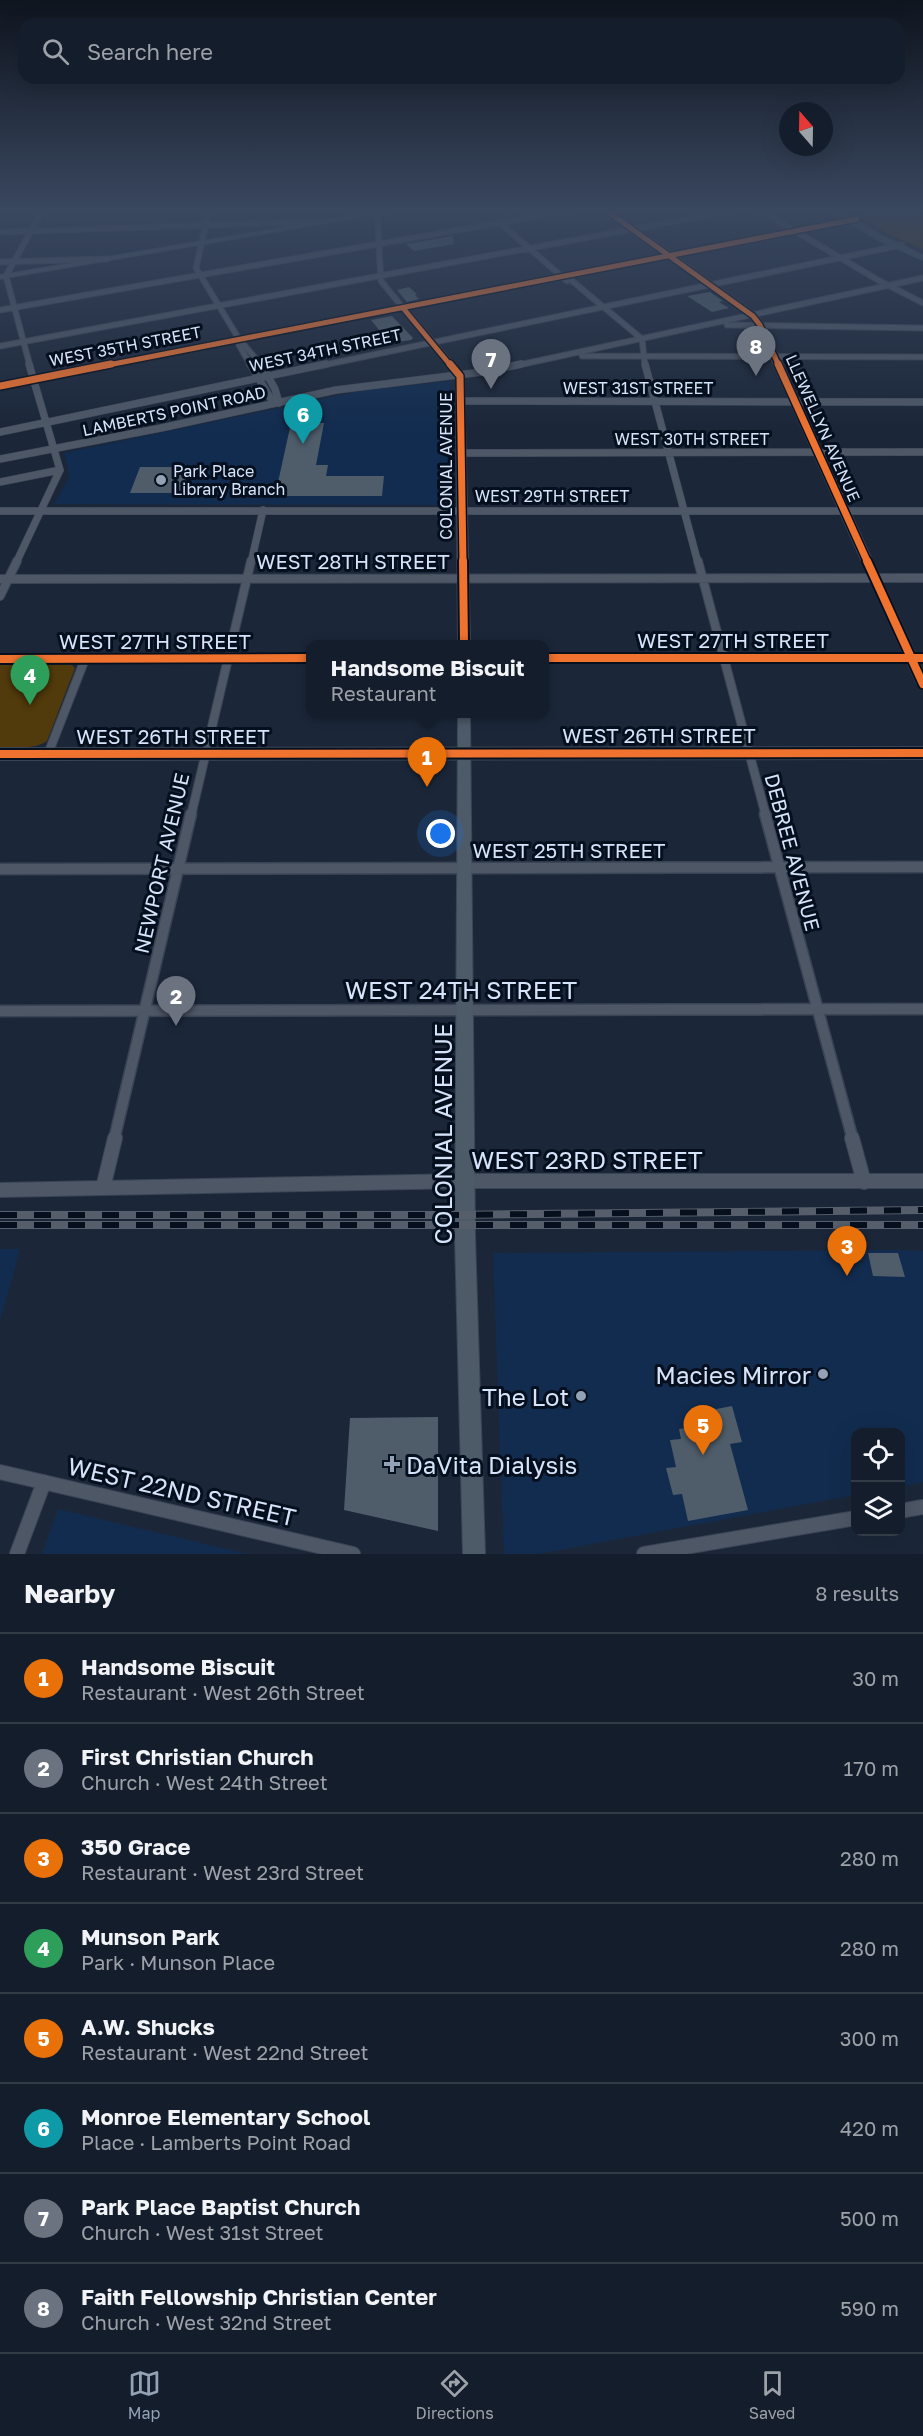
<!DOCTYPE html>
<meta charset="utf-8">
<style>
:root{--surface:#141d2b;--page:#212a37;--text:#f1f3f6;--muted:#9da2a9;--line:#333b47;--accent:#94a2b6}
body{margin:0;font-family:"Golos Text",sans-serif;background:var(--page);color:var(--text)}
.controls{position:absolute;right:18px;bottom:18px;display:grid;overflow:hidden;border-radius:12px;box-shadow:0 6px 24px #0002}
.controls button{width:54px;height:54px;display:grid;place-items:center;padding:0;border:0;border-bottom:2px solid var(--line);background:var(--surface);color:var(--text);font:30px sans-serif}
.compass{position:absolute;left:779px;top:102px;width:54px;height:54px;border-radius:50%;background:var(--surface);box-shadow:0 6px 24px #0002;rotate:340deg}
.you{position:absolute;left:441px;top:834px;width:21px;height:21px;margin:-15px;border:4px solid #fff;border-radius:50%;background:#1a73e8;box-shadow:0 0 0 9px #1a73e833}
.badge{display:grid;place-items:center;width:39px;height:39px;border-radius:50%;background:var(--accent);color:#fff;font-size:20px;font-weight:700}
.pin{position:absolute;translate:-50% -50px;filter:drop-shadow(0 2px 3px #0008)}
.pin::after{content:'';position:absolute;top:32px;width:21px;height:18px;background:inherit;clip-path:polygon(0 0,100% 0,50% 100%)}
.popup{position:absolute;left:306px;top:640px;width:243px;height:78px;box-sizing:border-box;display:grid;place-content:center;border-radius:12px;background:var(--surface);filter:drop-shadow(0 2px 4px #0005);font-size:20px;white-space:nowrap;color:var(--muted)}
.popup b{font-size:22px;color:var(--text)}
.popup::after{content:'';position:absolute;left:50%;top:100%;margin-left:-12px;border:12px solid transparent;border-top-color:var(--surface)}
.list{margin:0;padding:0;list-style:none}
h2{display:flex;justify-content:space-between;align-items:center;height:78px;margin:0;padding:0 24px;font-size:26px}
h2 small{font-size:20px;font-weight:400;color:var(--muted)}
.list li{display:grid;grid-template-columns:39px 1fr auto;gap:18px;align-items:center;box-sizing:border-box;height:90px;padding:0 24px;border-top:2px solid var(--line)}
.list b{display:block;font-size:22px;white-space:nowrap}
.list p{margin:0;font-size:20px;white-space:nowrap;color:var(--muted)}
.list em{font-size:20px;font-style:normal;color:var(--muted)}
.icon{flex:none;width:33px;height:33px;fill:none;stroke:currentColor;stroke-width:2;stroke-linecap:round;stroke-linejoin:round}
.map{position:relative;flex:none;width:923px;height:1554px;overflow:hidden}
.search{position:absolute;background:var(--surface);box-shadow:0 6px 24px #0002;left:18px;right:18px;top:18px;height:66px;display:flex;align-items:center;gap:15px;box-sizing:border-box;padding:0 21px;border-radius:18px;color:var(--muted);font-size:22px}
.sheet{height:798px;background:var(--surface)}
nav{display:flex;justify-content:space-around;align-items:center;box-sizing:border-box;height:84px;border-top:2px solid var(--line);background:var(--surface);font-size:16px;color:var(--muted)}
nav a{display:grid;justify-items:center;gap:3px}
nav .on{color:var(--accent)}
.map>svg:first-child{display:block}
.built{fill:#122c4f}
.green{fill:#513a0b}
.building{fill:#4f5d6b}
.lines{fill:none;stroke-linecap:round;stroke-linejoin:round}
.street-far4-casing{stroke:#3b4454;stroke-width:7}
.street-far3-casing{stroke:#3b4454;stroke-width:8}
.street-far2-casing{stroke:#3b4454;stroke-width:10}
.street-far1-casing{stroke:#3b4454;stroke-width:13}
.street-casing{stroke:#3b4454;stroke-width:16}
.secondary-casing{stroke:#3b4454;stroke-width:2}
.primary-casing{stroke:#3b4454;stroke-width:2}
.street-far4{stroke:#4d5766;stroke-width:5}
.street-far3{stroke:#4d5766;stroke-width:7}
.street-far2{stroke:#4d5766;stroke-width:8}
.street-far1{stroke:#4d5766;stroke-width:10}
.street{stroke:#4d5766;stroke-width:14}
.secondary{fill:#4d5a68;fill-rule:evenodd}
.primary{fill:#455762;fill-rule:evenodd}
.rail-casing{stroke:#565e6b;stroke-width:8}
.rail{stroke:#060f1d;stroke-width:6;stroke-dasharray:17;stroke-linecap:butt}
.cycleway-far2-casing{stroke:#060f1d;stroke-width:8}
.cycleway-far1-casing{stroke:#060f1d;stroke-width:10}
.cycleway-casing{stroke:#060f1d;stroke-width:12}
.cycleway-far2{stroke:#ef722f;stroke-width:5}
.cycleway-far1{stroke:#ef722f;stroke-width:7}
.cycleway{stroke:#ef722f;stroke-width:8}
.poi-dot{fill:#94a2b6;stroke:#060f1d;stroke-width:2}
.labels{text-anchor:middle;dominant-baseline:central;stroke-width:6;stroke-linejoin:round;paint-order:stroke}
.far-street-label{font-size:16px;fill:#d5e4fa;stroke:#060f1d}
.far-poi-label{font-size:16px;fill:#d5e4fa;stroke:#060f1d;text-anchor:start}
.street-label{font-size:20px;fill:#d5e4fa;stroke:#060f1d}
.near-street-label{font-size:24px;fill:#d5e4fa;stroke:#060f1d}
.near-poi-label{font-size:24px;fill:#d5e4fa;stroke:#060f1d;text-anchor:end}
</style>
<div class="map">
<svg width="923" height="1554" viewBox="0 0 923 1554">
<rect width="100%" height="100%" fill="#1b2739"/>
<!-- built -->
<path class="built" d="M451,381L447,505L54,504L70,476L64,453L365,390Z
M0,1249H20L0,1322Z
M900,1250L923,1251V1482L901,1487L900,1432H856L855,1495L538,1554H504L493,1253Z
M58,1509L247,1554H42Z"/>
<!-- green -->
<path class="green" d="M852,211H923V249L892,236Z
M0,663L72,665L75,668L47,741C34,750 15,747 0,747Z"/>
<!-- building -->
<path class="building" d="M453,236L454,244L414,251L406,244Z
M409,287L417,294L415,295L419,299L407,302L397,290Z
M710,292L723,301L719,302L729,308L712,312L687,296Z
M392,316L413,338L411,340L390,343L371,320Z
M291,423H324L316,465H328L326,476H384L382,496H275Z
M140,467H191L182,493H130Z
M868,1253H898L905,1277L873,1276Z
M732,1406L742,1442L730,1444L748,1510L688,1521L682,1494L673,1495L666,1468L676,1467L670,1440L681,1439L679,1429L709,1424L706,1411Z
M438,1417V1531L344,1510L350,1418Z"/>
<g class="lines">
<!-- street-far4 casing -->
<g class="street-far4-casing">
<path id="street-far4" d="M209,211L196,268L239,339V345L251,366
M377,211L381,281L403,308
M761,211L878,280L923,303
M500,223L567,281
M0,232L329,221
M0,262L107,259
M563,276L571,280L642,339L645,366
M0,310L567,211
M727,325L923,328
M239,339L262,366
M0,346L731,211
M582,356L923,357
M30,366L6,276L42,211
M319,366L902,245
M514,366L923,278"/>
</g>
<!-- street-far3 casing -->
<g class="street-far3-casing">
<path id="street-far3" d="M250,364L271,399L279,403
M261,364L275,389L279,403
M645,364L698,563
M462,401L923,402
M0,432L326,364
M462,453L923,452
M0,459L161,428L336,390L490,371L521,364
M0,482L60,470
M0,511H923
M16,563L60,470L29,364
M251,563L263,510"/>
</g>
<!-- street-far2 casing -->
<g class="street-far2-casing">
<path id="street-far2" d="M698,561L766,816
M0,579L923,578
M0,596L17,561
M48,754L85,659
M191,816L251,561"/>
</g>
<!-- street-far1 casing -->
<g class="street-far1-casing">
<path id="street-far1" d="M765,814L853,1140
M0,869L923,867
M0,1011L923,1009
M114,1140L191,814"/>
</g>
<!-- street casing -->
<g class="street-casing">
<path id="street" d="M852,1138L864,1182
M103,1188L115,1138
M0,1190L465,1181H923
M0,1472L353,1554
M900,1511L923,1507
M17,1554L44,1482
M644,1554L856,1518"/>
</g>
<!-- secondary casing -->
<g class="secondary-casing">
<path id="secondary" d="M380,211H397L0,279V275Z
M604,211H612L672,253L857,217L860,219L676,256L756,314L764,325L923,671V688L917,684L756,325L750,318L669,258L408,309L464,376L470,644H458L456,376L401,310L0,389V383L664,254Z
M458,714H470L475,1236L485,1554H463L455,1236Z"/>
</g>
<!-- primary casing -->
<g class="primary-casing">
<path id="primary" d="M832,211H841L883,236L923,255V260L877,240Z
M310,653V663L0,664V654Z
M544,653H923V663H544Z
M923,747V759L0,760V748Z"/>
</g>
<!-- street-far4 -->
<use href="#street-far4" class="street-far4"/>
<!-- street-far3 -->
<use href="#street-far3" class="street-far3"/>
<!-- street-far2 -->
<use href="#street-far2" class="street-far2"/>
<!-- street-far1 -->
<use href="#street-far1" class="street-far1"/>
<!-- street -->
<use href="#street" class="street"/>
<!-- secondary -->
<use href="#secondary" class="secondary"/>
<!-- primary -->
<use href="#primary" class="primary"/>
<!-- rail casing -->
<g class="rail-casing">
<path id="rail" d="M0,1215H448L923,1210
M0,1225H923"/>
</g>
<!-- rail -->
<use href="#rail" class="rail"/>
<!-- cycleway-far2 casing -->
<g class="cycleway-far2-casing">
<path id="cycleway-far2" d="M607,211L753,316L760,325L779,366
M403,308L451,366
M103,366L857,219"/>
</g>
<!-- cycleway-far1 casing -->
<g class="cycleway-far1-casing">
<path id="cycleway-far1" d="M450,364L460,376L463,563
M778,364L868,563
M0,386L111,364"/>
</g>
<!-- cycleway casing -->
<g class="cycleway-casing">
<path id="cycleway" d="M463,561L464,644
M867,561L923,684
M544,658H923
M0,659L310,658
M0,754L923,753"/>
</g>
<!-- cycleway-far2 -->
<use href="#cycleway-far2" class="cycleway-far2"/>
<!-- cycleway-far1 -->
<use href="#cycleway-far1" class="cycleway-far1"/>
<!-- cycleway -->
<use href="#cycleway" class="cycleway"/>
</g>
<!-- sky -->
<linearGradient id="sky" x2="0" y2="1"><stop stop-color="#0f151f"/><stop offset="0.49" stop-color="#39475f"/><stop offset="1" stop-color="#39475f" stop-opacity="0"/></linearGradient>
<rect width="923" height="429" fill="url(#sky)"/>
<!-- markers -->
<g class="poi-dot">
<circle cx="161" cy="480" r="6"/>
<circle cx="823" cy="1374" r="6"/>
<circle cx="581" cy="1396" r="6"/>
<path d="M389 1455h6v6h6v6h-6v6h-6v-6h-6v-6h6z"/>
</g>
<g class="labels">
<!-- far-street labels -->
<g class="far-street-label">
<text transform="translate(125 346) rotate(-11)">WEST 35TH STREET</text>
<text transform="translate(325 350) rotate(-12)">WEST 34TH STREET</text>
<text x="638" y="388">WEST 31ST STREET</text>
<text transform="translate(174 411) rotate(-12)">LAMBERTS POINT ROAD</text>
<text transform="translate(823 428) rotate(66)">LLEWELLYN AVENUE</text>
<text x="692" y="439">WEST 30TH STREET</text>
<text transform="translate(446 466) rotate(-90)">COLONIAL AVENUE</text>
<text x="552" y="496">WEST 29TH STREET</text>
</g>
<!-- far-poi labels -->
<g class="far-poi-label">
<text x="173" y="471">Park Place<tspan x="173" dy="18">Library Branch</tspan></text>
</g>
<!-- street labels -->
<g class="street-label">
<text x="353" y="561">WEST 28TH STREET</text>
<text x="733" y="640">WEST 27TH STREET</text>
<text x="155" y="641">WEST 27TH STREET</text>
<text x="659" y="735">WEST 26TH STREET</text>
<text x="173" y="736">WEST 26TH STREET</text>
<text x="569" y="850">WEST 25TH STREET</text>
<text transform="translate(793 852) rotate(75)">DEBREE AVENUE</text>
<text transform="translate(161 863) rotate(-77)">NEWPORT AVENUE</text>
</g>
<!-- near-street labels -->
<g class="near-street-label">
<text x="461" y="989">WEST 24TH STREET</text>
<text transform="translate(442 1134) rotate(-90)">COLONIAL AVENUE</text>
<text x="587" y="1159">WEST 23RD STREET</text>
<text transform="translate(182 1491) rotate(13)">WEST 22ND STREET</text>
</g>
<!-- near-poi labels -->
<g class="near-poi-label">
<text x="811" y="1374">Macies Mirror</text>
<text x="569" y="1396">The Lot</text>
<text x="406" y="1464" text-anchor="start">DaVita Dialysis</text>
</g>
</g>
</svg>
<div class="controls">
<button><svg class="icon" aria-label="locate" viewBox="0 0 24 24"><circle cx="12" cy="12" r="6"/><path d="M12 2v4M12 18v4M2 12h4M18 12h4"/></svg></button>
<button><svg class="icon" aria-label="layers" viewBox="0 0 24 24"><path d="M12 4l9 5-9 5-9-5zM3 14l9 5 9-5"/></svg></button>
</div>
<svg class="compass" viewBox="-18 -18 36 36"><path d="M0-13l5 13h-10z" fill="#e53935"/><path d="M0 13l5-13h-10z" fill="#9da2a9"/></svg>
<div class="you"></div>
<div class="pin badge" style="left:427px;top:787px;background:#e8710a">1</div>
<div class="popup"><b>Handsome Biscuit</b>Restaurant</div>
<div class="pin badge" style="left:176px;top:1026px;background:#6b7280">2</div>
<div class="pin badge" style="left:847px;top:1276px;background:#e8710a">3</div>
<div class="pin badge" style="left:30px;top:705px;background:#2e9e5b">4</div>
<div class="pin badge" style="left:703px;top:1455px;background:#e8710a">5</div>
<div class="pin badge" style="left:303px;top:444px;background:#0f9aa8">6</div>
<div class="pin badge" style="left:491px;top:389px;background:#6b7280">7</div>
<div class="pin badge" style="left:756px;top:376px;background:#6b7280">8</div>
<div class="search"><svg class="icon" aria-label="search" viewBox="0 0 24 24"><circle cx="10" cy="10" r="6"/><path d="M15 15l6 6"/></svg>Search here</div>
</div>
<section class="sheet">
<h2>Nearby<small>8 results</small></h2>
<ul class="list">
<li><span class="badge" style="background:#e8710a">1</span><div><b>Handsome Biscuit</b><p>Restaurant · West 26th Street</p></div><em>30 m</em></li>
<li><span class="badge" style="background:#6b7280">2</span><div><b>First Christian Church</b><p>Church · West 24th Street</p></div><em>170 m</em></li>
<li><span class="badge" style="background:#e8710a">3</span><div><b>350 Grace</b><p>Restaurant · West 23rd Street</p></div><em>280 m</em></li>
<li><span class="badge" style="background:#2e9e5b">4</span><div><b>Munson Park</b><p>Park · Munson Place</p></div><em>280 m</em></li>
<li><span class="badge" style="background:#e8710a">5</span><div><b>A.W. Shucks</b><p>Restaurant · West 22nd Street</p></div><em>300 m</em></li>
<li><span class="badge" style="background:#0f9aa8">6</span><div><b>Monroe Elementary School</b><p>Place · Lamberts Point Road</p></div><em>420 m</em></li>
<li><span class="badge" style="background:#6b7280">7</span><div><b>Park Place Baptist Church</b><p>Church · West 31st Street</p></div><em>500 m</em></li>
<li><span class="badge" style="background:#6b7280">8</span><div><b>Faith Fellowship Christian Center</b><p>Church · West 32nd Street</p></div><em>590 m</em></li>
</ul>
</section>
<nav>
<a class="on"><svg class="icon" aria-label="map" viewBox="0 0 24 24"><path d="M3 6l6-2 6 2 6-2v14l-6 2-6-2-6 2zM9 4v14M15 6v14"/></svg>Map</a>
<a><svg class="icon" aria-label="directions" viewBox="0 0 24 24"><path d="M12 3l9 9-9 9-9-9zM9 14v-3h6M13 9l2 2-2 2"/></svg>Directions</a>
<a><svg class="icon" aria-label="saved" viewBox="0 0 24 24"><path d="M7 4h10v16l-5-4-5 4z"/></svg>Saved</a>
</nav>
